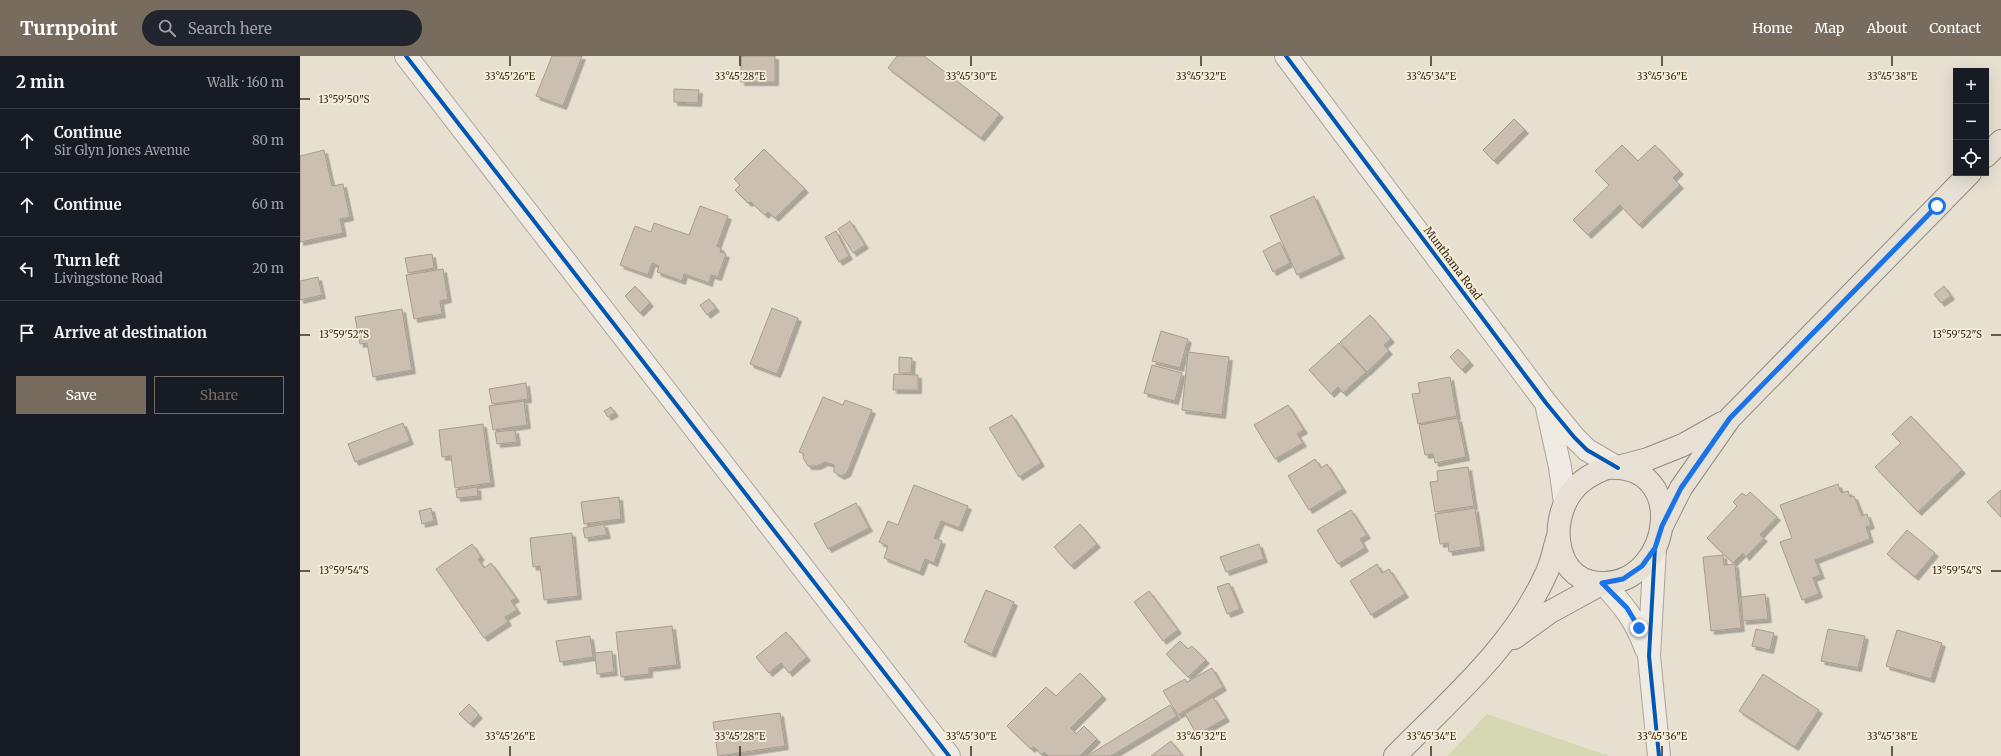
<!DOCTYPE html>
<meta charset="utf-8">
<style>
:root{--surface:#171b24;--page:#20242c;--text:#f1f3f6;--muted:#9ea1a6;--line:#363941;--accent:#786c5e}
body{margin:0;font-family:Merriweather,serif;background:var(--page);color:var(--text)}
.controls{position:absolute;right:12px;top:12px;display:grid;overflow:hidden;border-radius:0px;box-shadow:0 4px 16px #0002}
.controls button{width:36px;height:36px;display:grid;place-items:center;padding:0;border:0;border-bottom:1px solid var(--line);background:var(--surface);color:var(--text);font:20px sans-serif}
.stop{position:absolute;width:12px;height:12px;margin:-9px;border:3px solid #1a73e8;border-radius:50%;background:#fff}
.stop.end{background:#1a73e8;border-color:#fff;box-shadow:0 1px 4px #0008}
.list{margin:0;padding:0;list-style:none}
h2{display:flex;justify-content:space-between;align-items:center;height:52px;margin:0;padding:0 16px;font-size:17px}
h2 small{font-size:13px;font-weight:400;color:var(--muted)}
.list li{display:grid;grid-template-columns:26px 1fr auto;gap:12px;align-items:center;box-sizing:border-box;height:64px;padding:0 16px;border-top:1px solid var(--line)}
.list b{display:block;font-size:15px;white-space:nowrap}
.list p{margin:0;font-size:13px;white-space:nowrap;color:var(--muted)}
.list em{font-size:13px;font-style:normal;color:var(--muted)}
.actions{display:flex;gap:8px;padding:12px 16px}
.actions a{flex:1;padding:9px 0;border:1px solid var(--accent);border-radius:0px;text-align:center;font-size:14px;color:var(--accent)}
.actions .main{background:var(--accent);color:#fff}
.icon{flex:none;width:22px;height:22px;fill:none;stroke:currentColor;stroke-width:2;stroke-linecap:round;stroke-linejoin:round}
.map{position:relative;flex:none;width:1701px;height:700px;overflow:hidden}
header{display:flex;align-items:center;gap:24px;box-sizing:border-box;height:56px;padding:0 20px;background:var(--accent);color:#fff}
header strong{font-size:19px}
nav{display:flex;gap:22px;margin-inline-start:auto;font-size:14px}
.search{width:280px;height:36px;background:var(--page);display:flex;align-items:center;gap:10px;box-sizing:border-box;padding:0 14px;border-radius:22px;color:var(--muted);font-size:15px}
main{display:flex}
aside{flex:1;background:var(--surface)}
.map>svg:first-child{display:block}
.green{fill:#d6d7b3}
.building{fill:#cbbfb2;stroke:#a89c90;filter:url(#shadow)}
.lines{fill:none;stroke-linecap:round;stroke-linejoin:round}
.minor-casing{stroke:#ada599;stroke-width:24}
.major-casing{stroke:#928b80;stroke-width:24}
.minor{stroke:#efebe3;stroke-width:22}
.major{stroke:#e6e1d4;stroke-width:22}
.cycleway-casing{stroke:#f7eed8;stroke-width:6}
.cycleway{stroke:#0057b8;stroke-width:4}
.route{stroke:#1a73e8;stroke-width:5}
.ticks{fill:none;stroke:#3d2e20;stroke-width:1.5}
.labels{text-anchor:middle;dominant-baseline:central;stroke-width:3.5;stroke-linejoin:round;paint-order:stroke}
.street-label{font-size:11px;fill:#3d2e20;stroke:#f7eed8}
.ticks-label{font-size:10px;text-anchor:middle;fill:#3d2e20;stroke:#f7eed8;stroke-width:3.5;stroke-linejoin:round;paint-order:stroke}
</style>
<header>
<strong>Turnpoint</strong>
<div class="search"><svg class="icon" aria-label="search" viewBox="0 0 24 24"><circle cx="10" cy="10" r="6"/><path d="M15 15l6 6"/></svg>Search here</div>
<nav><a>Home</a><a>Map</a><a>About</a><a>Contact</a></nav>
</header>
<main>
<aside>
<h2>2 min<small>Walk · 160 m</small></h2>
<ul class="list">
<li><svg class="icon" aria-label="ahead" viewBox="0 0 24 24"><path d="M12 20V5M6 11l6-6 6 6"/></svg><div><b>Continue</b><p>Sir Glyn Jones Avenue</p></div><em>80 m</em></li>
<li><svg class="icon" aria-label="ahead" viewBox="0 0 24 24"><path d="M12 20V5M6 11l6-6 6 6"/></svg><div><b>Continue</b></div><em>60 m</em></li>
<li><svg class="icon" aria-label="left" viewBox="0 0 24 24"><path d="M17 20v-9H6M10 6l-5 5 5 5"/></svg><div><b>Turn left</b><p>Livingstone Road</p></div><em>20 m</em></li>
<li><svg class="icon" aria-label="arrive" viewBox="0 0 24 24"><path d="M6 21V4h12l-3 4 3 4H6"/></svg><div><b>Arrive at destination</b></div></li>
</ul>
<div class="actions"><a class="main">Save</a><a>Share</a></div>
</aside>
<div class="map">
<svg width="1701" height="700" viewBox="0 0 1701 700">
<defs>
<filter id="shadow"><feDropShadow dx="3.5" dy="3.5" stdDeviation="0" flood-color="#0004"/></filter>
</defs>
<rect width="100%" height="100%" fill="#e7e0d1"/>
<!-- green -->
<path class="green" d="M1187,658L1309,700H1147Z"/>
<!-- building -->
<path class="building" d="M252,0H282L263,50L236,40Z
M441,0H475V26H441Z
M597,0H624L700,58L681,82L588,12Z
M374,33L399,34L398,47L374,46Z
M1214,63L1225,74L1194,105L1183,94Z
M1322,89L1338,105L1355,89L1380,115L1373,122L1380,129L1339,169L1320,149L1288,179L1273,164L1309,129L1295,115Z
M464,93L505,133L475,162L468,156L465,159L451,146L448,147L435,134L440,129L434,123Z
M24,94L32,130L43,128L50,161L40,163L43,177L0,186V100Z
M1014,140L1041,199L997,219L970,160Z
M400,150L428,160L417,190L421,192L420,196L426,198L418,221L411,219L409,227L384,218L382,225L357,216L359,210L352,207L348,219L320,209L335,170L351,176L354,167L389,179Z
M550,165L565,189L553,197L538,173Z
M536,175L549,200L539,206L525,181Z
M980,186L990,207L973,216L963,195Z
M132,198L134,212L108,217L105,202Z
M143,213L148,243L140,245L142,258L114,263L106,219Z
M18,221L22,239L0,244V225Z
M335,230L350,247L340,257L325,240Z
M1644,230L1651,240L1641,247L1634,238Z
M409,243L416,252L407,259L400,249Z
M472,252L498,262L477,318L450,308Z
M102,253L112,314L73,321L67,287L60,288L55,261Z
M1070,259L1091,283L1084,289L1089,295L1067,316L1040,286Z
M861,275L888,283L880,312L852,305Z
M1039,287L1066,316L1043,337L1038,331L1031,338L1009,314Z
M1158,293L1170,306L1162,314L1150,301Z
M888,296L929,301L922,359L882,354Z
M599,301L612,302L611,317H599Z
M852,309L882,317L875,345L844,337Z
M594,318L618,319V334H593Z
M1150,321L1157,360L1118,368L1112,338L1120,337L1118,327Z
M226,327L228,343L192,348L189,333Z
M523,341L543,349L545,344L572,354L547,417L541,420L534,416V409L525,406L517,410H508L503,402L504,398L499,396Z
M224,345L227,369L193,374L189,350Z
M988,349L1004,374L997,378L1003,387L975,403L954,369Z
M311,351L315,357L308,361L304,355Z
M712,359L741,407L719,421L689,372Z
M1611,360L1662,414L1618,456L1575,411L1601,387L1592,378Z
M1158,362L1166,401L1135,407L1133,398L1125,399L1119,369Z
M103,367L110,385L55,406L48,388Z
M183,368L191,427L155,432L151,400L142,401L139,374Z
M215,374L217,386L197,388L195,376Z
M1015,403L1021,412L1027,408L1043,433L1009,454L988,420Z
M1168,411L1174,450L1135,456L1130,426L1138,425L1137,415Z
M1538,428L1541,437L1548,435L1550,441L1554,440L1562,460L1567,458L1571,469L1566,471L1570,483L1515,504L1521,519L1513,522L1519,538L1502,544L1480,486L1492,482L1480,449Z
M614,429L668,450L659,472L641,465L634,482L642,485L634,507L625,503L620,516L584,502L588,490L579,486L588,465L598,469Z
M177,431L178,440L157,442L156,434Z
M1701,434V461L1687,446Z
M1450,436L1477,461L1460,479L1464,482L1446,501L1443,497L1433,507L1407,482L1437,450L1433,446L1442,437L1446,440Z
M319,441L321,463L284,468L281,446Z
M556,447L569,472L528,493L514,468Z
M131,452L134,465L122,468L119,455Z
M1175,452L1181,491L1149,496L1148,487L1140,488L1135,458Z
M1051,454L1067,479L1060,483L1065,492L1038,508L1017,474Z
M304,468L307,479L285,482L283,472Z
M780,468L797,488L771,510L754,491Z
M1607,474L1635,497L1615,521L1587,498Z
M272,477L278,540L244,544L240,510L233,511L230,482Z
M172,488L181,501L178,503L184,512L191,507L216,542L211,545L217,554L205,561L208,566L184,582L136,513Z
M959,488L964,503L926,516L920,501Z
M1423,499L1424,509L1435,508L1441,572L1411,575L1403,501Z
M1077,508L1082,517L1089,513L1105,538L1071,559L1050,525Z
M929,527L940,553L927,558L917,531Z
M686,534L714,546L692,598L664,586Z
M849,535L878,574L863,585L834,546Z
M1465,538L1468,563L1443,565L1441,541Z
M372,570L377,609L349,612V618L321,621L316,576Z
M1456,573L1474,577L1470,594L1452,590Z
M1528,573L1565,580L1558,612L1521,605Z
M1597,574L1642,587L1631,623L1586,610Z
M486,576L507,601L489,617L481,607L469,617L456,601Z
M290,580L293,601L260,606L256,585Z
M880,585L888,593L892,590L906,604L888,621L866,598Z
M312,595L314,616L297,618L295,597Z
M912,612L923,631L878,659L863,635L885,623L887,626Z
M780,617L803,640L771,672L776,678L784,670L797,683L780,700H748L744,696L742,699L734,691L731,693L707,670L746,631L756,640Z
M1463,618L1519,654L1495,691L1439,655Z
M913,641L926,662L897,679L885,658Z
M169,648L179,659L170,668L159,658Z
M870,649L877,660L811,700H787Z
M480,657L485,690L418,700L413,666Z
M871,685L883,700H851Z"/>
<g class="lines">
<!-- minor casing -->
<g class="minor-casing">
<path id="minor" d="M106,0L649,700
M986,0L1246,347L1274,381L1287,394L1318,412
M1247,352L1260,411L1265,447
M1355,492L1349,600L1359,700
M1303,527C1324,550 1335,563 1346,593"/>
</g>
<!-- major casing -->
<g class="major-casing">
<path id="major" d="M1686,100L1701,85
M1318,411L1348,403L1383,389L1422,367
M1307,412C1389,406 1372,526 1304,527C1256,528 1248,469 1271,437C1280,424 1293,417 1307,412Z
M1362,470L1381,432L1430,362L1670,117
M1214,582L1250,556L1303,527
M1095,700C1150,644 1213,591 1246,518C1252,506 1254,492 1258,480"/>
</g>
<!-- minor -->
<use href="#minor" class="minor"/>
<!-- major -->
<use href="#major" class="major"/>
<!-- cycleway casing -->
<g class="cycleway-casing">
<path id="cycleway" d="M106,0L649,700
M986,0L1246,347L1274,381L1287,394L1318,412
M1355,492L1349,600L1359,700"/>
</g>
<!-- cycleway -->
<use href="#cycleway" class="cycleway"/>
</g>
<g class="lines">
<!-- route -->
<path class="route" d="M1339,572L1327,552L1302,527L1323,523L1342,510L1355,492L1362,470L1381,432L1430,362L1637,150"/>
</g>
<!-- ticks -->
<path class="ticks" d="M210,0V10M440,0V10M671,0V10M901,0V10M1131,0V10M1362,0V10M1592,0V10M0,43H10M0,279H10M1691,279H1701M0,515H10M1691,515H1701M210,690V700M440,690V700M671,690V700M901,690V700M1131,690V700M1362,690V700M1592,690V700"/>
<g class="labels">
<!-- street labels -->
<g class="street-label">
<text transform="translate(1153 207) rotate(53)">Munthama Road</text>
</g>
</g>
<g class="ticks-label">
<text x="210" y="24">33°45'26"E</text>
<text x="440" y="24">33°45'28"E</text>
<text x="671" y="24">33°45'30"E</text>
<text x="901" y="24">33°45'32"E</text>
<text x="1131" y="24">33°45'34"E</text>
<text x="1362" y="24">33°45'36"E</text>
<text x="1592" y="24">33°45'38"E</text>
<text x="44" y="47">13°59'50"S</text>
<text x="44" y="282">13°59'52"S</text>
<text x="1657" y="282">13°59'52"S</text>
<text x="44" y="518">13°59'54"S</text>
<text x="1657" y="518">13°59'54"S</text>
<text x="210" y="684">33°45'26"E</text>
<text x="440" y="684">33°45'28"E</text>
<text x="671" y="684">33°45'30"E</text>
<text x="901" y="684">33°45'32"E</text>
<text x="1131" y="684">33°45'34"E</text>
<text x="1362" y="684">33°45'36"E</text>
<text x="1592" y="684">33°45'38"E</text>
</g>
</svg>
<div class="controls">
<button>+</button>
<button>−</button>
<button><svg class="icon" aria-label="locate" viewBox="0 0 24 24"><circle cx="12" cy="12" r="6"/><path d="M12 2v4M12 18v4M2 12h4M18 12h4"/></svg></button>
</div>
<div class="stop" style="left:1637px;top:150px"></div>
<div class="stop end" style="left:1339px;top:572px"></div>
</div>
</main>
